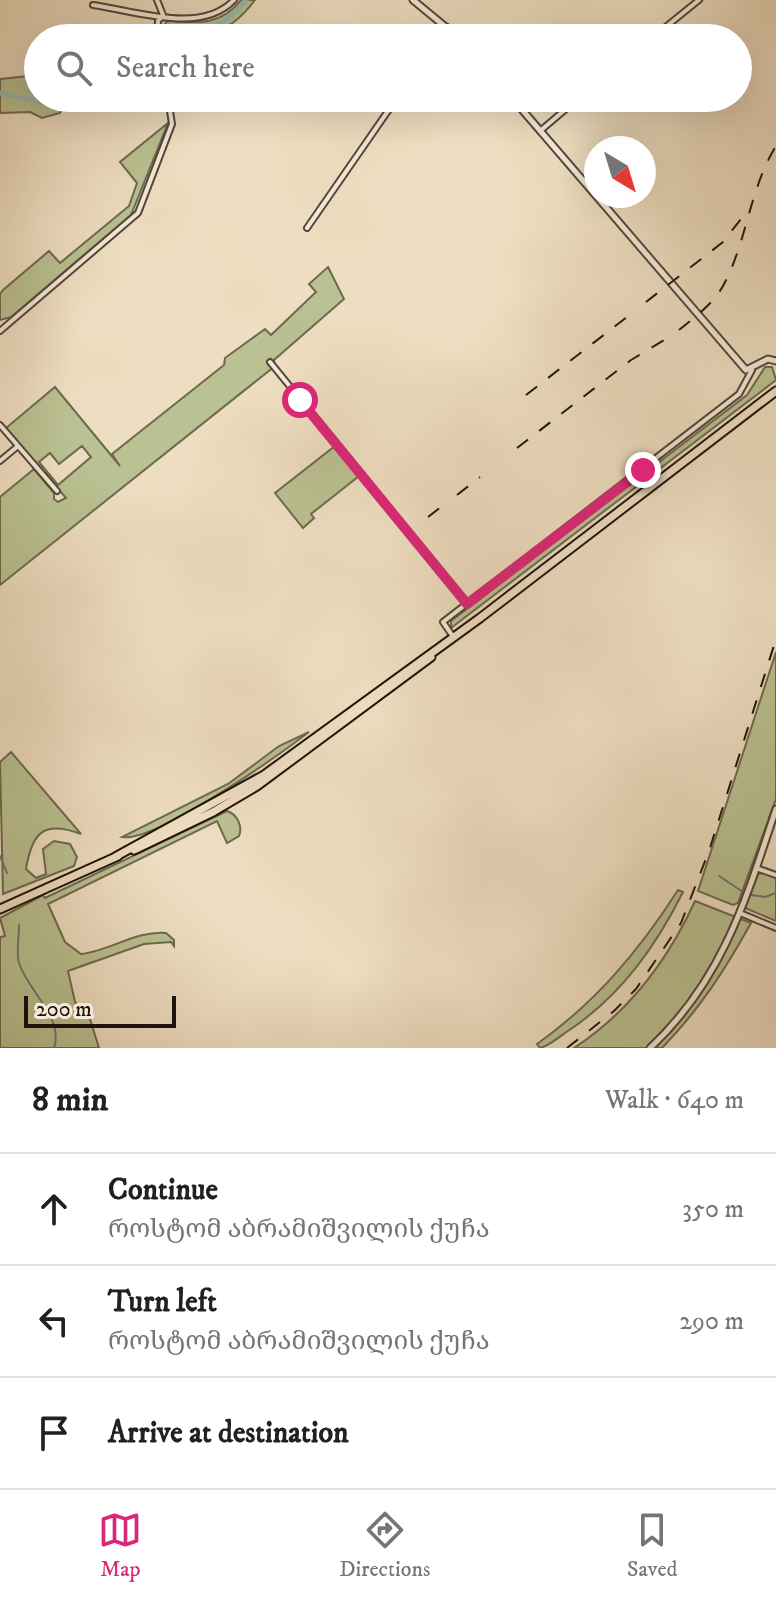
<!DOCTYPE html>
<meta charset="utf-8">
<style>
:root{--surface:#fff;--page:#f6f6f6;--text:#202124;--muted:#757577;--line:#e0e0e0;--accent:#db2777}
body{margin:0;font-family:"IM FELL DW Pica","Noto Serif Georgian",serif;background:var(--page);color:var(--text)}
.compass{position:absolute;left:584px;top:136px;width:72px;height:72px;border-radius:50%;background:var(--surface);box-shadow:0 8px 32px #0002;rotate:142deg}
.scale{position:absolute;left:24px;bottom:20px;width:152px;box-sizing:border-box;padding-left:8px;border:4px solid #20130d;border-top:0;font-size:22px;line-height:28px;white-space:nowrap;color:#20130d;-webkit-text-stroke:6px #f4ead7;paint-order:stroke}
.stop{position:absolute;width:24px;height:24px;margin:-18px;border:6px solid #db2777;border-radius:50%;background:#fff}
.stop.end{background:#db2777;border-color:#fff;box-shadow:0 2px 8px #0008}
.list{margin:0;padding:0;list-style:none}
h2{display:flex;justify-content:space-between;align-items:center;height:104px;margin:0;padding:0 32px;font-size:34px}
h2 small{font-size:26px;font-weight:400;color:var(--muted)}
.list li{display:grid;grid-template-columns:52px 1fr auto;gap:24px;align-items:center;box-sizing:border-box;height:112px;padding:0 32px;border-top:2px solid var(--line)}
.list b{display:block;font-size:30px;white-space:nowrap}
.list p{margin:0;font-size:26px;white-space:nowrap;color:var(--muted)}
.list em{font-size:26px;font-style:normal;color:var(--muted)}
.icon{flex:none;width:44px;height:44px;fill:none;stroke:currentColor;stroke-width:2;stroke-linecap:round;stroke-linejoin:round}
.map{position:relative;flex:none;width:776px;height:1048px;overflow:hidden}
.search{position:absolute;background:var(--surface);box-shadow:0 8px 32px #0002;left:24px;right:24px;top:24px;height:88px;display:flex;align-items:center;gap:20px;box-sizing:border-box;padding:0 28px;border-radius:44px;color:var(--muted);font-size:30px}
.sheet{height:440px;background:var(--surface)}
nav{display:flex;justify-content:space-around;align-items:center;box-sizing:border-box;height:112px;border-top:2px solid var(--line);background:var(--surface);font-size:22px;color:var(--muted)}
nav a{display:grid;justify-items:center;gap:4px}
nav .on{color:var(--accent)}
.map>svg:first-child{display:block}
.green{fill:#bac192;stroke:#6d6a50;stroke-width:2;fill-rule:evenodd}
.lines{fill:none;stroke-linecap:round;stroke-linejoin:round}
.stream{stroke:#69786f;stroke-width:2}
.canal{stroke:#99bcb0;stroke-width:5}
.minor-casing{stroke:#54463a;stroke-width:8}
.tertiary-casing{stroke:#54463a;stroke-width:9}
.trunk-casing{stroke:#20130d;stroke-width:11}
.minor{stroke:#f4ead7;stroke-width:4}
.tertiary{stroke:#f4ead7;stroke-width:5}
.trunk{stroke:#eedec1;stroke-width:7}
.rail{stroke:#20130d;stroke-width:2;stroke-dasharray:14 14;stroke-linecap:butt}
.route{stroke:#db2777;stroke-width:10}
</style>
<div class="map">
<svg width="776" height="1048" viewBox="0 0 776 1048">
<rect width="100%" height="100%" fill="#eedec1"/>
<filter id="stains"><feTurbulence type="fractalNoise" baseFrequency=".0025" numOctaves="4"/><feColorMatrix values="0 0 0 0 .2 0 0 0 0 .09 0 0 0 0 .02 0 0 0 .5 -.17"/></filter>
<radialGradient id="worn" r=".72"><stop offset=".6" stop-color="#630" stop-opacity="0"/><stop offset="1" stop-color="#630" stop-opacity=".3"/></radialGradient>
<!-- green -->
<path class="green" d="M241,0H255C225,40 206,34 161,30L167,21C197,23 221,26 241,0Z
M38,75V98H67L60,113L42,118L30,112L0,113V79Z
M168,123L131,215L11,317L0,320V294L3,290L49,251L60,263L129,206L137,183L120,162Z
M328,267L344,299L274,360L275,366L0,585V497L34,469L54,493V499L58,502L66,498L6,428L55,387L120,466L112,454L224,365L225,358L265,329L271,335L316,292L309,284ZM82,446L91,457L58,485L39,462L50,453L59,464Z
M765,367H772L776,380L451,628V621L747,395Z
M335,446L359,476L311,514L314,518L303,528L275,493Z
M776,652V799L738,903L733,905L698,891Z
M309,732C279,755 155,843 122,837L228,784L279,746Z
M11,752L81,834C44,820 32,832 26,869L36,878L46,874L43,849L54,841L70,844L77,857L74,866L3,894L0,762Z
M227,811C237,814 243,826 239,836L227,843L217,821L48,904L65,942L81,954C109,951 138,930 166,933L174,940V946L171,942L144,944L68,971L75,1002L90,1019L99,1048H0V937L5,936L0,918L43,895L45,898Z
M763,873L776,877V921L745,908L758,874Z
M678,890L683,892C656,946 622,994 571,1029C561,1035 551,1045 540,1048L537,1044C596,1002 639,951 678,890Z
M695,901L751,923C725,970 699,1010 662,1048H574C629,1012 668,960 695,901Z"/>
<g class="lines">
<!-- stream -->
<path class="stream" d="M0,856L7,873
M719,876L743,892
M751,895L765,897L776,893
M19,925C19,937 16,952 19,963C28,991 64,1018 54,1048"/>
<!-- canal -->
<path class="canal" d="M122,38L136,27C190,23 206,48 246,0
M0,93L45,103L51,98"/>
<!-- minor casing -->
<g class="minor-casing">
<path id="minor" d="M157,0L163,15
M93,5C136,11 201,35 234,0
M157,38L158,21L163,15
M439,38L447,27
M652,38L699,0
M540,131L579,98
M307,228L397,98
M0,331L138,213L172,124L168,98
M270,362L467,604
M0,425L57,491
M0,461L18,446
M454,638L443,622L739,394L752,370
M756,868L776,875
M740,913L776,928"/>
</g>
<!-- tertiary casing -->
<g class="tertiary-casing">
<path id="tertiary" d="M413,0L459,38
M512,98L746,370L768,359L776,361
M650,1048C722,981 746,900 776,809"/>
</g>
<!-- trunk casing -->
<g class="trunk-casing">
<path id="trunk" d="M134,850L213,812L257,786L431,657
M115,857L264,775L480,618L776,391
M0,909L118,856"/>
</g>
<!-- minor -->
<use href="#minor" class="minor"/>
<!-- tertiary -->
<use href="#tertiary" class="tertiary"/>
<!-- trunk -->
<use href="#trunk" class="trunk"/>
<!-- rail -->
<path class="rail" d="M646,302L723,242L741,219
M679,330C695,317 713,304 723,286C747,242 749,190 776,146
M526,395L627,317
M517,448L631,360L671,336
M457,495L480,477
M428,517L450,500
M567,1048L614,1011L636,989L681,923L709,851L776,639"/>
</g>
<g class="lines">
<!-- route -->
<path class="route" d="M300,400L467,604L643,470"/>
</g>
<rect width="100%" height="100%" filter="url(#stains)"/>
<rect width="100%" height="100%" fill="url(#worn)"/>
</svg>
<svg class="compass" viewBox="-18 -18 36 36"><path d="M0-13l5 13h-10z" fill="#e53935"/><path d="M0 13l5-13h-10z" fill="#757577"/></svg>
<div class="scale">200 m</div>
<div class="stop" style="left:300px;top:400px"></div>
<div class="stop end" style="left:643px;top:470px"></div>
<div class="search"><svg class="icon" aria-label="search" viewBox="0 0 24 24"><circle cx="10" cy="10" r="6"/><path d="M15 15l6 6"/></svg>Search here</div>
</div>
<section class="sheet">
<h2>8 min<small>Walk · 640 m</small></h2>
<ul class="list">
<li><svg class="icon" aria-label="ahead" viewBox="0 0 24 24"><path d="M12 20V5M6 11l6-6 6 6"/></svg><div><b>Continue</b><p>როსტომ აბრამიშვილის ქუჩა</p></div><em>350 m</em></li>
<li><svg class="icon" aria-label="left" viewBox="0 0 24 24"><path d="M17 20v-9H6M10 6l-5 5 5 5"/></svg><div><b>Turn left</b><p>როსტომ აბრამიშვილის ქუჩა</p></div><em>290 m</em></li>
<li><svg class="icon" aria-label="arrive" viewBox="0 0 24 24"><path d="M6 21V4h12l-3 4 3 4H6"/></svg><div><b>Arrive at destination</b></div></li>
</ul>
</section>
<nav>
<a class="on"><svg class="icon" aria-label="map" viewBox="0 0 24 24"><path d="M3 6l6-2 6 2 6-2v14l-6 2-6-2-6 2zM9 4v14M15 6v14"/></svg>Map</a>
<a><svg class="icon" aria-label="directions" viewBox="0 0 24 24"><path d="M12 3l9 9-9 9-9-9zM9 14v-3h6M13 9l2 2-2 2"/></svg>Directions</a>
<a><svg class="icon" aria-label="saved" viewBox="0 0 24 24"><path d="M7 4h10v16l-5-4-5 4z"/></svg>Saved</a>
</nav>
